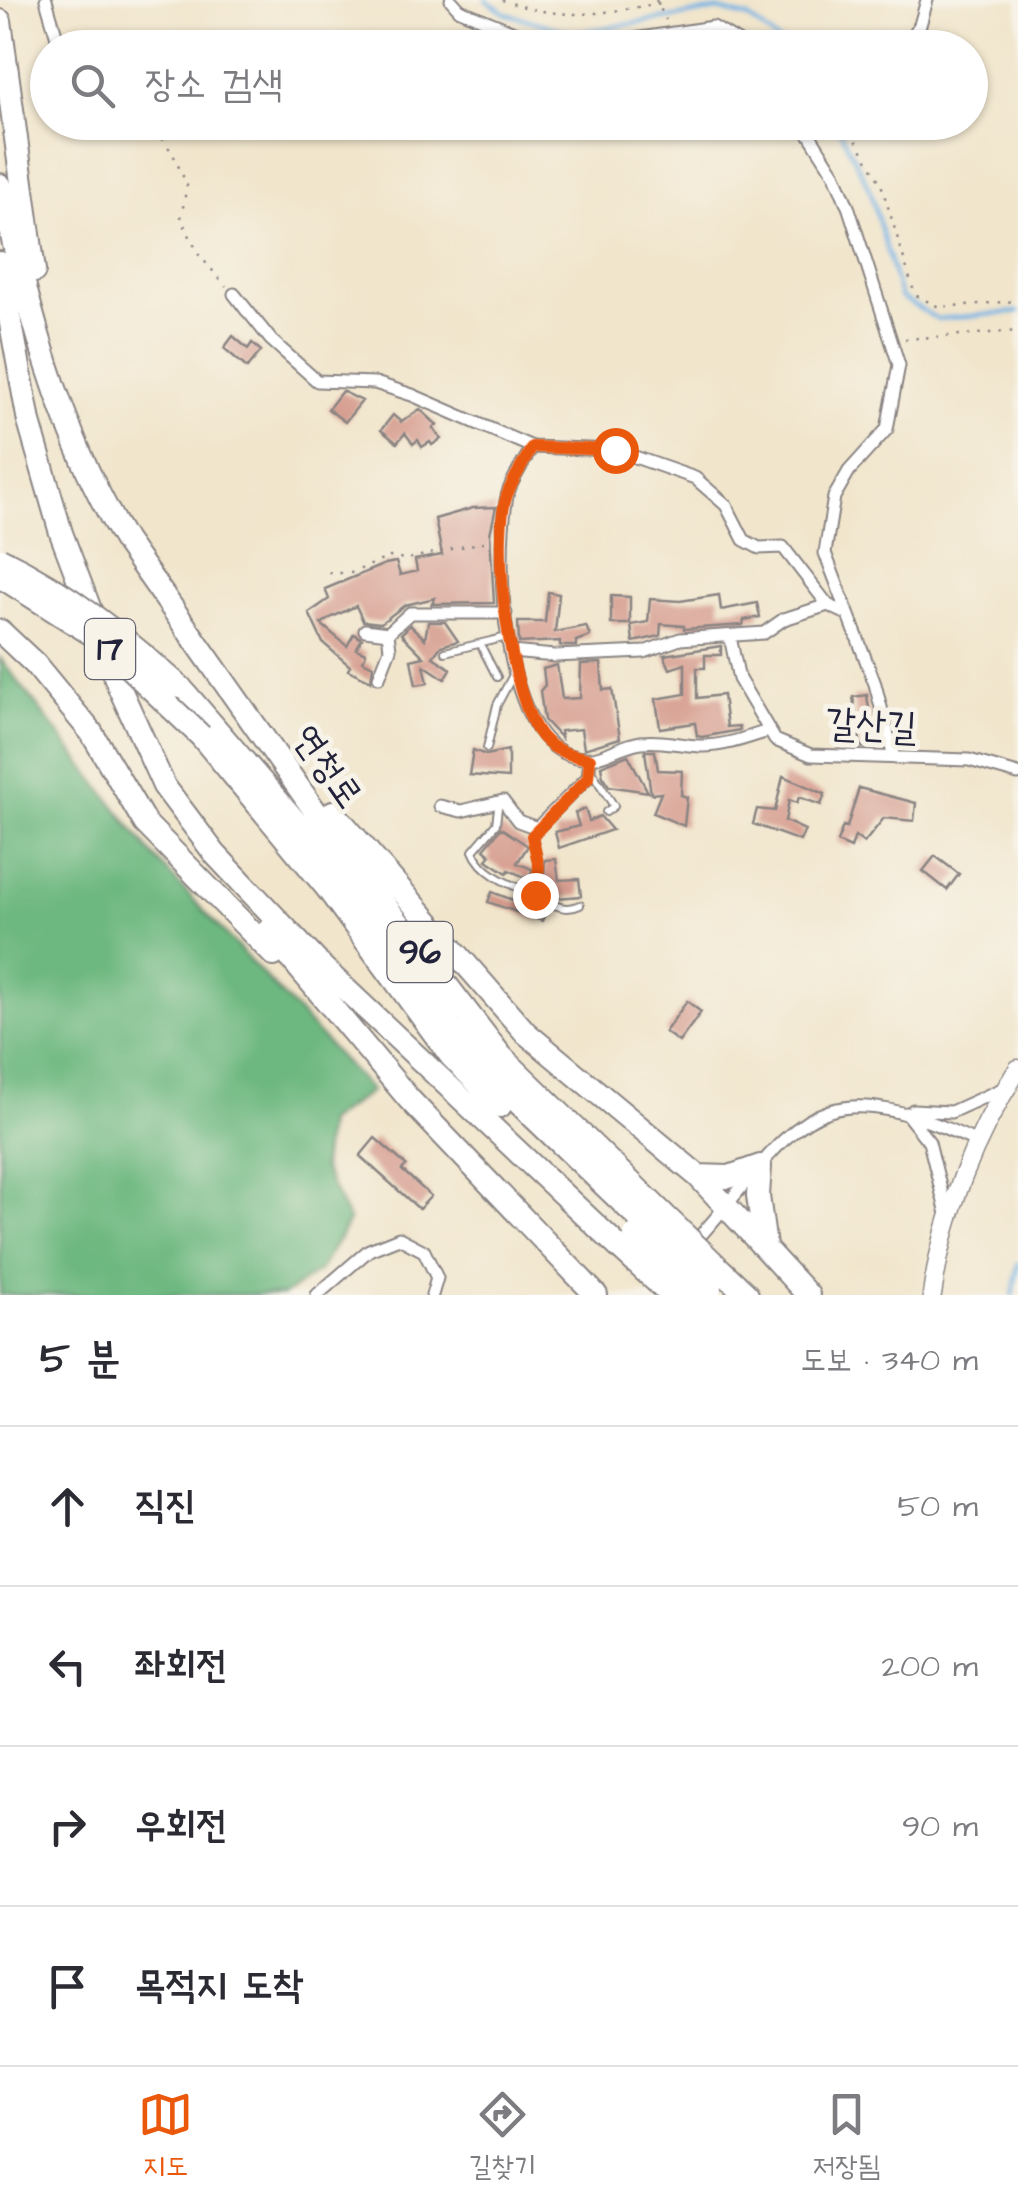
<!DOCTYPE html>
<html lang="ko">
<meta charset="utf-8">
<style>
:root{--surface:#fff;--page:#f2f2f3;--text:#2b2b33;--muted:#7c7c81;--line:#e1e1e2;--accent:#ea580c}
body{margin:0;font-family:"Architects Daughter","Poor Story",sans-serif;background:var(--page);color:var(--text)}
.stop{position:absolute;width:30px;height:30px;margin:-22px;border:8px solid #ea580c;border-radius:50%;background:#fff}
.stop.end{background:#ea580c;border-color:#fff;box-shadow:0 2px 10px #0008}
.list{margin:0;padding:0;list-style:none}
h2{display:flex;justify-content:space-between;align-items:center;height:130px;margin:0;padding:0 40px;font-size:42px}
h2 small{font-size:32px;font-weight:400;color:var(--muted)}
.list li{display:grid;grid-template-columns:65px 1fr auto;gap:30px;align-items:center;box-sizing:border-box;height:160px;padding:0 40px;border-top:2px solid var(--line)}
.list b{display:block;font-size:38px;white-space:nowrap}
.list em{font-size:32px;font-style:normal;color:var(--muted)}
.icon{flex:none;width:55px;height:55px;fill:none;stroke:currentColor;stroke-width:2;stroke-linecap:round;stroke-linejoin:round}
.map{position:relative;flex:none;width:1018px;height:1295px;overflow:hidden}
.search{position:absolute;background:var(--surface);box-shadow:0 2px 8px #0004;left:30px;right:30px;top:30px;height:110px;display:flex;align-items:center;gap:25px;box-sizing:border-box;padding:0 35px;border-radius:55px;color:var(--muted);font-size:38px}
.sheet{height:770px;background:var(--surface)}
nav{display:flex;justify-content:space-around;align-items:center;box-sizing:border-box;height:140px;border-top:2px solid var(--line);background:var(--surface);font-size:28px;color:var(--muted)}
nav a{display:grid;justify-items:center;gap:5px}
nav .on{color:var(--accent)}
.map>svg:first-child{display:block}
.forest{fill:#6db880;stroke:#486d5e;stroke-width:2.5}
.lines{fill:none;stroke-linecap:round;stroke-linejoin:round}
.stream{stroke:#72b3e6;stroke-width:4}
.building{fill:#d4988a}
.lane-casing{stroke:#8a8483;stroke-width:10}
.street-casing{stroke:#8a8483;stroke-width:15}
.secondary-casing{stroke:#8a8483;stroke-width:21}
.highway-casing{stroke:#8a8483;stroke-width:26}
.path{stroke:#8a8483;stroke-width:2.5;stroke-dasharray:2.5 8;stroke-linecap:butt}
.lane{stroke:#fff;stroke-width:6}
.street{stroke:#fff;stroke-width:11}
.secondary{stroke:#fff;stroke-width:18}
.highway{stroke:#fff;stroke-width:22}
.highway-bridge-casing{stroke:#8a8483;stroke-width:26;stroke-linecap:butt}
.highway-bridge{stroke:#fff;stroke-width:22}
.route{stroke:#ea580c;stroke-width:12}
.labels{text-anchor:middle;dominant-baseline:central;stroke-width:10;stroke-linejoin:round;paint-order:stroke}
.shield{fill:#f7f3e8;stroke:#62616f;stroke-width:2.5}
.shield-label{font-size:35px;font-weight:bold;fill:#22223b}
.street-label{font-size:38px;fill:#22223b;stroke:#f7f3e8}
</style>
<div class="map">
<svg width="1018" height="1295" viewBox="0 0 1018 1295">
<rect width="100%" height="100%" fill="#f7f3e8"/>
<filter id="ink" filterUnits="userSpaceOnUse"><feTurbulence type="fractalNoise" baseFrequency=".01" numOctaves="2"/><feDisplacementMap in="SourceGraphic" scale="20" xChannelSelector="R" yChannelSelector="G"/><feConvolveMatrix kernelMatrix="1 2 1 2 8 2 1 2 1" color-interpolation-filters="sRGB"/></filter>
<filter id="wash" filterUnits="userSpaceOnUse"><feTurbulence type="fractalNoise" baseFrequency=".0048" numOctaves="4" result="noise"/><feDisplacementMap in="SourceGraphic" scale="40" xChannelSelector="R" yChannelSelector="G"/><feGaussianBlur stdDeviation="2.25" result="paint"/><feColorMatrix in="noise" values="0 0 0 0 0 0 0 0 0 0 0 0 0 0 0 0 0 1.4 0 .05"/><feComposite in="paint" operator="in"/></filter>
<g filter="url(#wash)">
<rect width="100%" height="100%" fill="#f1e5cb"/>
<!-- forest -->
<path class="forest" d="M0,658L154,857L371,1091L327,1122L322,1167L349,1221L320,1270L284,1295H0Z"/>
<g class="lines">
<!-- stream -->
<path class="stream" d="M486,0L505,13L573,33L719,10L749,18L787,48
M835,122L869,187L900,297L937,319L1018,312
M1013,1295L1018,1264"/>
</g>
<g id="blocks">
<!-- building -->
<path class="building" d="M233,336L248,349L252,343L261,351L247,368L224,348Z
M342,391L362,401L345,422L328,409Z
M420,409L437,425L433,428L441,439L432,445L430,442L422,447L418,440L413,444L405,433L397,443L381,430L393,415L401,422Z
M496,507L490,534L494,603L432,604L435,598L405,605L381,623L363,621L356,606L332,617L321,624L347,646L354,634L362,639L356,649L366,653L363,661L373,666L371,681L348,670L350,666L323,643L309,613L329,599L325,589L385,564L396,562L400,575L417,571L415,560L442,555L435,519L473,508Z
M548,592L559,594L555,632L586,626L590,636L576,641V646H560V641L519,643L518,622H545Z
M719,595L721,610L757,603L760,617L744,620L743,625L684,629V626L661,624L660,636L633,642L631,625L648,622L650,599L680,601Z
M611,596L630,597V624H611Z
M428,622H445L458,641L441,646L433,657L451,669L445,679L424,665L428,683L416,685L411,660L424,657L401,634L410,625L425,639Z
M721,646V655H705V668H697V698L723,695L727,727L739,726L740,730L702,737L697,736L695,723L660,728L656,699L685,694V664L670,669L664,655Z
M601,663L603,690L612,689L620,738L584,749L581,729L560,731L561,738L544,720L540,691L545,685L543,669L557,665L562,699L580,698L581,664Z
M867,695L872,730L876,748L861,747L853,697Z
M473,750L486,755L508,750V778L469,775Z
M645,751H655L658,770L682,771L681,795L687,797L684,826L653,813L661,793L651,794Z
M628,755L648,792L609,786L603,777L601,766Z
M783,776L825,794L821,805L799,797L797,803L789,800L785,821L805,830L800,841L753,824L757,809L775,811Z
M859,788L916,803L914,821L884,818L864,843L855,836L851,848L837,842L843,826L847,827Z
M585,809L589,821L600,816L612,830L559,848L555,832L579,826L575,813Z
M501,828L528,846L517,863L532,869L529,885L525,883L527,878L509,870L507,873L487,860L491,855L484,849Z
M935,856L959,874L947,890L923,871Z
M556,859L559,880L579,879L581,896L557,898L556,886L543,888L545,860Z
M492,892L518,902L520,896L547,909L542,921L488,902Z
M687,1001L701,1012L679,1042L665,1032Z
M375,1138L406,1165L402,1170L431,1196L419,1209L360,1156Z"/>
</g>
</g>
<g filter="url(#ink)">
<use href="#blocks" fill-opacity="0" stroke="#8a8483" stroke-width="2.5"/>
<g class="lines">
<!-- lane casing -->
<g class="lane-casing">
<path id="lane" d="M480,644L497,677
M445,652L507,637
M487,748L497,705L514,673
M590,769L614,806L606,812
M499,800L496,824L473,851C482,875 514,886 535,895L539,867L533,837L537,829
M535,895C550,903 564,913 580,905"/>
</g>
<!-- street casing -->
<g class="street-casing">
<path id="street" d="M46,0L60,48
M451,0L460,10L521,35L588,46L713,27L748,48
M904,48L920,25L927,0
M814,122L806,129L835,175L849,209L899,365L887,429L849,471L834,497L825,553L875,684L894,758
M247,311L234,294L271,340L317,381L375,383L412,395L532,447L615,450L695,478L726,505L744,540L759,548L783,547L828,605L845,613
M532,447C524,463 508,484 506,502C496,562 501,731 569,755C600,766 613,746 641,742C662,739 681,746 702,746C725,746 746,738 768,731
M365,630L388,633
M730,637L739,679L775,740L811,755L969,760L1018,774
M511,652L555,656L644,652L680,639L764,633L784,619L828,605
M379,677L390,649L388,633L410,613H506
M440,806L461,811L503,801L518,821L537,828L588,777L590,759
M913,1110L951,1112L1004,1088
M906,1113L929,1142L947,1214
M692,1245C799,1127 807,1062 977,1142
M317,1295L369,1250L399,1238L424,1251L437,1278L432,1295"/>
</g>
<!-- secondary casing -->
<g class="secondary-casing">
<path id="secondary" d="M932,1295C943,1215 974,1137 1018,1069"/>
</g>
<!-- highway casing -->
<g class="highway-casing">
<path id="highway" d="M0,21L34,271
M0,185C28,307 59,433 125,541L344,852L501,1056L662,1213
M0,263L29,422L61,533L120,689L164,786L215,854L322,967L622,1250
M0,631L35,664L91,732L145,823L274,955
M180,687L327,858L450,1026L500,1085L645,1224
M201,736L327,888L451,1056L500,1106
M333,812L526,1033L698,1176L808,1295
M268,931L409,1099L596,1295
M698,1176L729,1177L760,1166L758,1196L765,1246
M723,1272L747,1295"/>
</g>
<!-- path -->
<path class="path" d="M502,0C564,22 598,14 661,3
M656,0L666,20
M149,122L172,152L187,185L181,218L199,255L226,286
M846,122L881,184L915,295L939,307L1018,301
M905,339L1018,331
M329,573H351L390,557L407,559L492,540"/>
<!-- lane -->
<use href="#lane" class="lane"/>
<!-- street -->
<use href="#street" class="street"/>
<!-- secondary -->
<use href="#secondary" class="secondary"/>
<!-- highway -->
<use href="#highway" class="highway"/>
<!-- highway-bridge casing -->
<g class="highway-bridge-casing">
<path id="highway-bridge" d="M0,559C68,592 124,637 180,687
M6,580L98,638L201,736
M662,1213L723,1272
M645,1224L711,1286
M635,1235L694,1295
M622,1250L671,1295"/>
</g>
<!-- highway-bridge -->
<use href="#highway-bridge" class="highway-bridge"/>
</g>
</g>
<g class="lines" filter="url(#ink)">
<!-- route -->
<path class="route" d="M535,895L539,867L532,836L588,778L590,759C572,756 554,751 542,737C510,699 490,542 507,495C513,479 524,463 532,447L615,450"/>
</g>
<g class="labels">
<!-- shield labels -->
<g class="shield">
<rect x="85" y="619" width="50" height="60" rx="8"/>
<rect x="387.5" y="922" width="65" height="60" rx="8"/>
</g>
<g class="shield-label">
<text x="110" y="649">17</text>
<text x="420" y="952">96</text>
</g>
<!-- street labels -->
<g class="street-label">
<text transform="translate(871 726) rotate(3)">갈산길</text>
<text transform="translate(327 767) rotate(55)">연청로</text>
</g>
</g>
</svg>
<div class="stop" style="left:615px;top:450px"></div>
<div class="stop end" style="left:535px;top:895px"></div>
<div class="search"><svg class="icon" aria-label="search" viewBox="0 0 24 24"><circle cx="10" cy="10" r="6"/><path d="M15 15l6 6"/></svg>장소 검색</div>
</div>
<section class="sheet">
<h2>5 분<small>도보 · 340 m</small></h2>
<ul class="list">
<li><svg class="icon" aria-label="ahead" viewBox="0 0 24 24"><path d="M12 20V5M6 11l6-6 6 6"/></svg><div><b>직진</b></div><em>50 m</em></li>
<li><svg class="icon" aria-label="left" viewBox="0 0 24 24"><path d="M17 20v-9H6M10 6l-5 5 5 5"/></svg><div><b>좌회전</b></div><em>200 m</em></li>
<li><svg class="icon" aria-label="right" viewBox="0 0 24 24"><path d="M7 20v-9h11M14 6l5 5-5 5"/></svg><div><b>우회전</b></div><em>90 m</em></li>
<li><svg class="icon" aria-label="arrive" viewBox="0 0 24 24"><path d="M6 21V4h12l-3 4 3 4H6"/></svg><div><b>목적지 도착</b></div></li>
</ul>
</section>
<nav>
<a class="on"><svg class="icon" aria-label="map" viewBox="0 0 24 24"><path d="M3 6l6-2 6 2 6-2v14l-6 2-6-2-6 2zM9 4v14M15 6v14"/></svg>지도</a>
<a><svg class="icon" aria-label="directions" viewBox="0 0 24 24"><path d="M12 3l9 9-9 9-9-9zM9 14v-3h6M13 9l2 2-2 2"/></svg>길찾기</a>
<a><svg class="icon" aria-label="saved" viewBox="0 0 24 24"><path d="M7 4h10v16l-5-4-5 4z"/></svg>저장됨</a>
</nav>
